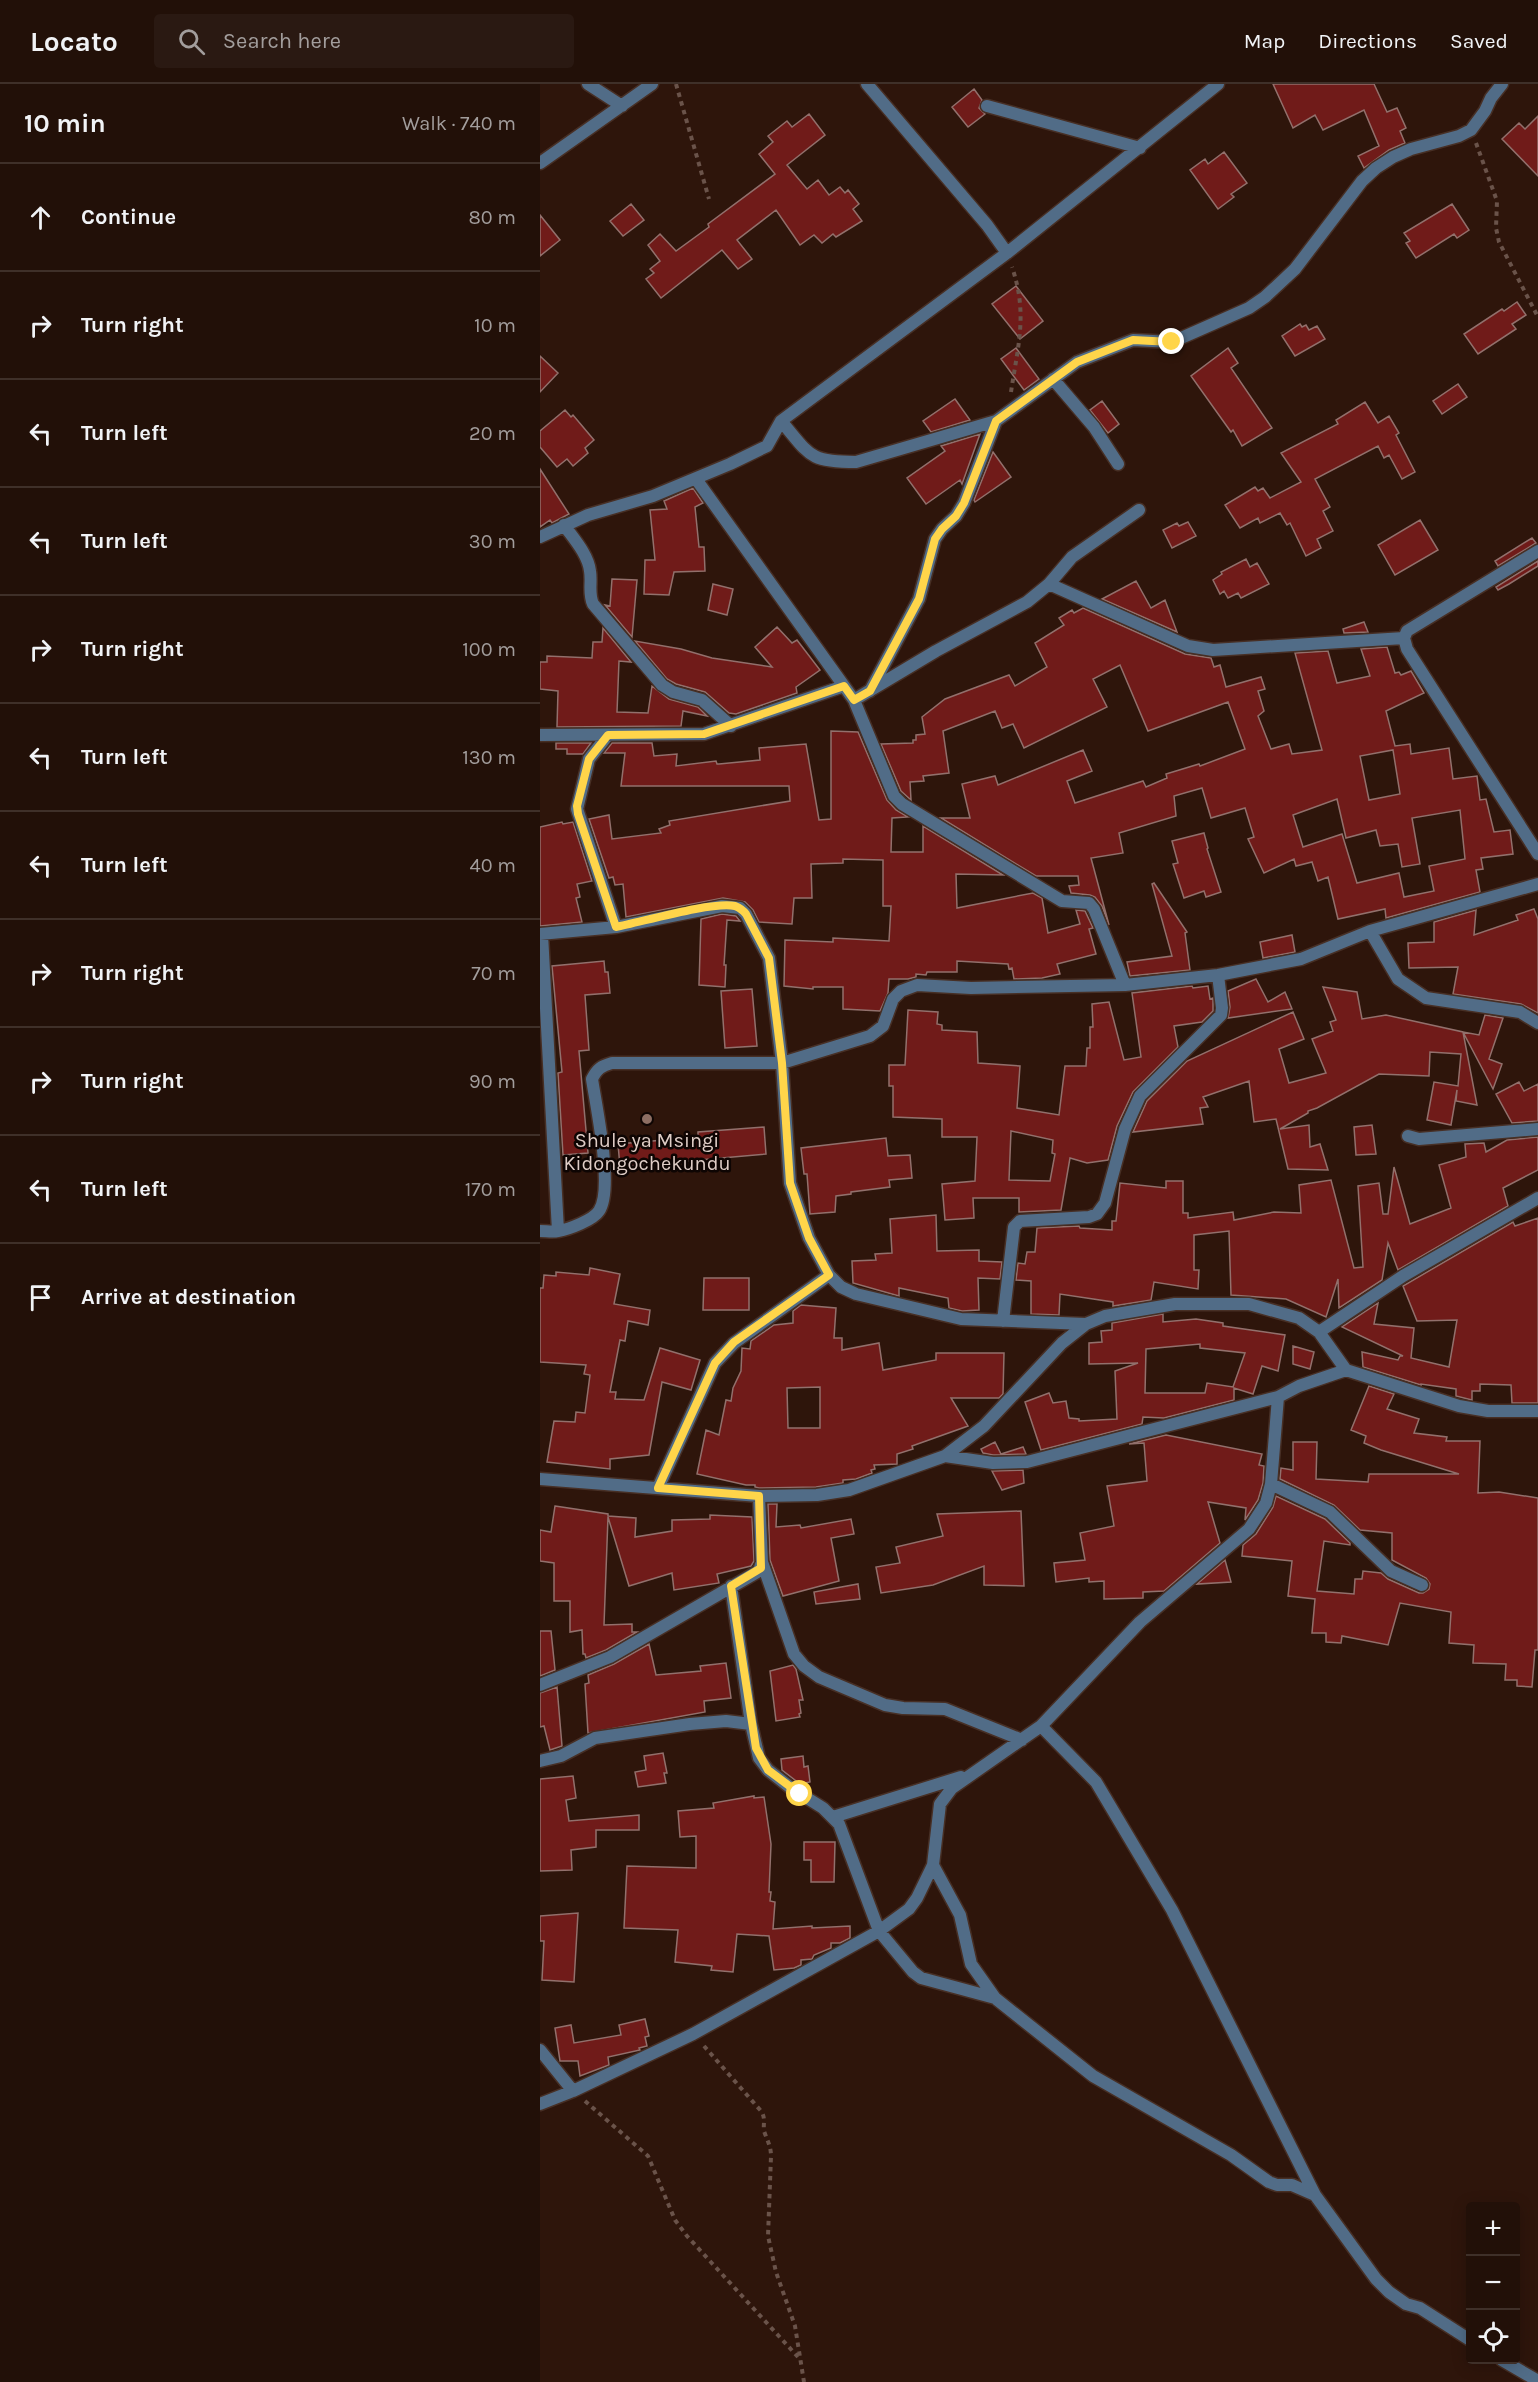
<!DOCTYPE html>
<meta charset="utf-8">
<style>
:root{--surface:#221008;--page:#2a1912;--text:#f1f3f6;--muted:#a29d9c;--line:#3f3029}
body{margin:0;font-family:Karla,sans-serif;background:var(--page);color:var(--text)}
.controls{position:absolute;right:18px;bottom:18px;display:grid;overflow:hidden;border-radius:6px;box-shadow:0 3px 15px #0003}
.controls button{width:54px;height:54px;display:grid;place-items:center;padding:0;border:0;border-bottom:2px solid var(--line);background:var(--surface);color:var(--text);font:30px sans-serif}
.stop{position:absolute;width:18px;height:18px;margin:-14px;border:4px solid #ffd54a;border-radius:50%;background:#fff}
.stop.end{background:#ffd54a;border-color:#fff;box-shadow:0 2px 6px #0008}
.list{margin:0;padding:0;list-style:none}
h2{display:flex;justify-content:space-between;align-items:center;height:78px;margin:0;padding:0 24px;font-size:26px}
h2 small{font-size:20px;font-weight:400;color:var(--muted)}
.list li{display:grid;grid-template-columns:39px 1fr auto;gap:18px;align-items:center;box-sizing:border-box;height:108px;padding:0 24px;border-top:2px solid var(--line)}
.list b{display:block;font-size:22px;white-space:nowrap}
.list em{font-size:20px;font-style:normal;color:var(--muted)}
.icon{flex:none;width:33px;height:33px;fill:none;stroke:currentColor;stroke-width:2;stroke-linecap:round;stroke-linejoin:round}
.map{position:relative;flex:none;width:998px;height:2298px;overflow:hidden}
header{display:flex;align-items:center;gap:36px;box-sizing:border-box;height:84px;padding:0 30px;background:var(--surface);border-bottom:2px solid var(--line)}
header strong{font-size:28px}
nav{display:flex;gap:33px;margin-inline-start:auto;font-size:21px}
.search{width:420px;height:54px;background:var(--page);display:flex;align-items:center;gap:15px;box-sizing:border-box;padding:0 21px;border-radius:6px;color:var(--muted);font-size:22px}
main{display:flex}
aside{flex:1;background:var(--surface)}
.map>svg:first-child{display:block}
.building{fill:#701b19;stroke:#92706c;stroke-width:1.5;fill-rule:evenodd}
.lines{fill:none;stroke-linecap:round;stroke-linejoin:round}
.street-casing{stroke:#472f25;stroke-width:15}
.path{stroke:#6a534a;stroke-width:4;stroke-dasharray:4.5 4.5;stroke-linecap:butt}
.street{stroke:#516c87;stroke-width:12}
.route{stroke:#ffd54a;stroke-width:8}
.education-dot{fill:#8d6e63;stroke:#0e0503;stroke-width:2}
.labels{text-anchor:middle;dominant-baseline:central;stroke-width:5;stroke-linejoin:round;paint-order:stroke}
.poi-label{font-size:20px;fill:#dfcdc6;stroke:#0e0503}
</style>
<header>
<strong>Locato</strong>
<div class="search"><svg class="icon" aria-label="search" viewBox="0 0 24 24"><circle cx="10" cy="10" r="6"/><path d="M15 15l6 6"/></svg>Search here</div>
<nav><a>Map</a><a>Directions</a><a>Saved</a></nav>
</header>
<main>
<aside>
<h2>10 min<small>Walk · 740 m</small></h2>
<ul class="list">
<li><svg class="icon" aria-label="ahead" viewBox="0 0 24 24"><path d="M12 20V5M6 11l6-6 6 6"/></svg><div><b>Continue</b></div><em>80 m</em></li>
<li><svg class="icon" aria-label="right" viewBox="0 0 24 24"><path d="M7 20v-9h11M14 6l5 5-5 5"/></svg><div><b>Turn right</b></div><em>10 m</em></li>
<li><svg class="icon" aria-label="left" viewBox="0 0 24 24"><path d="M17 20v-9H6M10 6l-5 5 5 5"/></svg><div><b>Turn left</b></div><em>20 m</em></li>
<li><svg class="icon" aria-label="left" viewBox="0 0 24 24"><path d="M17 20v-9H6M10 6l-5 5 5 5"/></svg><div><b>Turn left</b></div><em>30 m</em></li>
<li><svg class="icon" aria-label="right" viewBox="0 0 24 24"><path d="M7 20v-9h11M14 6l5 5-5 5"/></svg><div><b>Turn right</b></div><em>100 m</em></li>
<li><svg class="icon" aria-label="left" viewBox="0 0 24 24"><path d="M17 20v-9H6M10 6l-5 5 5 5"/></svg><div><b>Turn left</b></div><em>130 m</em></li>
<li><svg class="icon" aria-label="left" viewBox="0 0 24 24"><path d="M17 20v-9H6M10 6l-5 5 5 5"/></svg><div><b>Turn left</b></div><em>40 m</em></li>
<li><svg class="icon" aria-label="right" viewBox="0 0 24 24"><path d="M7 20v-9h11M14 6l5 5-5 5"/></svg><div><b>Turn right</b></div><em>70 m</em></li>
<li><svg class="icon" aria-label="right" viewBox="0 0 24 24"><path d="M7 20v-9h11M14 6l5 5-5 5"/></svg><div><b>Turn right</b></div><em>90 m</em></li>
<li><svg class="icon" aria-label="left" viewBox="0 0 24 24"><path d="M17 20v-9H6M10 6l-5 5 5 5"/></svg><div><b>Turn left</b></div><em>170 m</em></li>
<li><svg class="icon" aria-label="arrive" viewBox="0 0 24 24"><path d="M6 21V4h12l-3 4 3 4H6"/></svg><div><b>Arrive at destination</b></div></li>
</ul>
</aside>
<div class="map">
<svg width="998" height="2298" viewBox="0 0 998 2298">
<rect width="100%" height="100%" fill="#2e150b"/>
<!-- building -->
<path class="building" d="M733,0H834L847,28L857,24L866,44L860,47L865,59L849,66L824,84L818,72L839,62L824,26L783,46L775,31L753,44Z
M434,5L442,16L439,24L445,30L428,43L412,23Z
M269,30L285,51L247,81L267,105L278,96L289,111L300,103L305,109L308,106L319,120L313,125L322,137L296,153L293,150L282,159L274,151L260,161L236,126L197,156L212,175L198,185L182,166L121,214L106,195L114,189L110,185L120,177L108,161L120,150L136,167L169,143L168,140L235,90L219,70L233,58L228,52L247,37L252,43Z
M998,32V92L962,55L979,39L985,45Z
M684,68L707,99L691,110L694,113L678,125L650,86L665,75L668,80Z
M91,120L104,136L83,152L70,137Z
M912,120L929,146L917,154L914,150L876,174L866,159L870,157L864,149Z
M0,131L20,156L0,172Z
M476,202L503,237L480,255L452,220Z
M977,218L986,231L972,240L976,245L938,270L924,250L962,225L964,227Z
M760,240L762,243L766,241L769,246L777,242L785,255L755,272L742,252Z
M476,264L499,295L484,306L461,275Z
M688,264L698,279L691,284L732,344L702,362L693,346L691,348L651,292Z
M0,272L18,289L0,308Z
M918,300L927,313L902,330L893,317Z
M415,315L430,336L391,348L383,337Z
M562,317L579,340L568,349L550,326Z
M825,318L838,339L849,332L859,349L856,351L875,388L862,395L849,371L844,374L838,362L775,395L790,423L783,427L793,447L777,455L781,464L766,472L750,439L747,441L740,429L720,439L718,434L700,444L685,421L715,403L718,407L723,404L730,414L761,398L741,369L798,340L796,336Z
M25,326L31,333L33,331L54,356L45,364L48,369L33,382L27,375L17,383L0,363V347Z
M440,350L422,400L420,396L386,420L367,394L405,367L401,362Z
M453,368L471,393L435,418L434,416Z
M0,385L29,430L12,439L10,436L0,443Z
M153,404L163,419L155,423L159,463H164L165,487L134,488L129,511L104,510L105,476H115L110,426L127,425L124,417Z
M880,436L898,466L855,491L838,461Z
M648,438L656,452L632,464L623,446L637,439L639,442Z
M992,454L996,459L958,482L955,477Z
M706,475L710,483L717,479L729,500L701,514L698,509L688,514L684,507L680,510L673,496L682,490L681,488Z
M998,477V482L969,500L958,506L956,503Z
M72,495L97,496L92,553L65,521L70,522Z
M596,497L611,524L625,516L637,548L562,515Z
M173,500L193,505L187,531L168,526Z
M543,524L645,570L671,574L674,583L680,581L686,603L721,593L725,605L718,607L724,627L718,632L731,665L749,660L752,670L782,666L755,569L788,567L797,599L830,592L821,565L847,563L855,589L859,588L861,591L871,587L884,609L846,627L855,662L870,660L871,670L909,664L913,695L937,692L940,716L946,715L954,748L970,746L973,770L941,774L943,785L936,786L940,808L846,834L845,825L798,835L788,793L778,797L772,778L756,782L754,775L724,789L708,755L714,753L705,724L671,734L662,704L634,712L636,732L579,749L583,769L551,774L569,841L562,822L555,813L550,811L531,809L529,802L539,801L538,792H496L401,734H430L422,700L455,692L458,701L543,666L552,687L527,697L535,719L603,697L606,703L627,694L626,690L659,680L660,682L705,665L688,618L608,647L580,581L553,595L567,623L484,664L473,640L462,644L455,627L403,647L409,689L383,692L384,697L370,698L371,716L361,707L341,660L373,659V656H376V651L385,650L382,633L405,615L469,591L475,602L507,583L495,559L524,541L519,534L532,526L534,529ZM853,666L860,710L829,716L820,672ZM797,715L806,754L836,746L840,762L858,760L862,783L880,780L872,734L920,726L925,775L889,782L894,807L864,813L859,789L817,799L802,750L763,763L753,731Z
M824,538L828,548L804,549L803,545Z
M237,543L252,559L257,556L280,586L256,603L257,609L196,630L189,629L165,608L136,600L127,595L95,557L141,565L172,574L232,583L215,563Z
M63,544L91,578L79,577L77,628L108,629L112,602L129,615L158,623L167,632L143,627L141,642L17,643L18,607L0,605V578H7V572L52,574L53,558H62Z
M291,647L318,648L347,716L356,726L368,733L352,734L351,768H383V742L463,791L416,790L417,824L493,809L502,814L508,849L540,840L536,826L545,827L553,844L549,845L556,870L517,880L520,890L502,894L474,895L472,884L469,885L468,880L417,877V888H387L386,891L376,890V893L368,895H349L348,909L340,927L303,925V903H273V905L244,902L245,856L293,858V854L349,857L351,822H343V776L303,775V779L271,780L272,814H254L252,840L219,838L213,826L205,818L183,814L86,833L83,800L75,801L73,793L69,794L49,735L69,731L72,755L121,749L119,745L130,741L129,737L250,717L249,702H81L85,669H64L72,659H112L114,672L137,670L136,682L176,677L177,680H179L220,676L219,664L266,660L279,736L291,735Z
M16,659H51L43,670H27V665H16Z
M22,738L23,740L33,738L52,797L37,800L40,813L36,814L42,838L0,842V743Z
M664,749L668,764L667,765L681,808L666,813L664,807L644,814L633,780L638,779L632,757Z
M614,799L647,848L645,849L650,886L590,892L587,878L632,872L612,800Z
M994,825L998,835V929L981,920L913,910L918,883L869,884L868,859L894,858V838L936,826L934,851L978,836L976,831Z
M182,830L196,832L200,837L187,836L184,881H186L185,903L159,901L161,835Z
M752,851L755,868L723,874L720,858Z
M64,877L65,888H68L70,909L45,911L49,966L39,967L48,1069L23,1071L18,989L22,988L12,882Z
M716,895L728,918L745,908L752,925L688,934L690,923L688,907Z
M652,902L653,904L668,902L670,915L673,914V927L662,938L634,942L638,963L593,1008L577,1042L568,1076L547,1079L530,1074L521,1126L479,1128V1114H433L434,1134L405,1136L402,1100L435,1097L437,1053H402V1035L353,1033V1002H349V981H365L368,926L398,928L397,940L402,941V946L437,948L438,979L480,982L477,1024L519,1031L525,982H546L547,964H550V943H553L552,920L569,918L584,976L601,973L592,909ZM471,1047L513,1056L512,1069L515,1070L510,1097L469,1096Z
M783,903L817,908L822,935L846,931L923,948L937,1021L916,1017L917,1006L911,1041L887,1036L894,998L918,1002L921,970L890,968L889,992L839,990L777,1024L768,1027V1029L740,1045L769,1041L770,1063L780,1060L788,1086L748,1085L736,1035L714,1038L709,997L663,1013L668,1023L660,1024L663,1040L593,1048L607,1017L647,977L753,928L764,955L739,965L749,999L786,989L772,955L793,947L790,938L796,936Z
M212,905L217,962L185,964L181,907Z
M945,931L963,934L949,975L962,980L953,1005L923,948L939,951Z
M979,998L984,1007L998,1000V1037L972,1039L956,1010Z
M832,1041L836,1070L816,1071L814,1043Z
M224,1043L226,1070L80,1083L78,1060L158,1053V1048Z
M998,1053V1086L963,1104L968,1122L858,1186L848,1159L842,1196L799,1224L798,1195L786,1233L746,1215L691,1211L689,1147L654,1151V1186H659L658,1205L614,1198L611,1216L573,1222V1218L520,1210L519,1231L491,1230V1197L476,1196L478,1179L485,1180L487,1168H495L497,1144L539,1142L540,1144L572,1146V1137H576L580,1099L626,1104V1097H643V1129H648V1134L693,1128L694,1136L734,1128L761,1129L759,1101L791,1096L814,1184L823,1183L818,1102L839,1099L843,1130H848L854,1083L870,1140L911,1124L899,1081L926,1073L925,1060L944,1059L946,1068L967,1056Z
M346,1054L348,1072L370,1071L372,1094L349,1096L350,1103L311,1108V1110L296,1112L295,1128L270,1130L267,1090H264L261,1064Z
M396,1131L397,1167L439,1166V1177L462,1178L460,1195L438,1194L439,1226L422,1227L409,1224L408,1214L359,1204V1212L313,1199L312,1177L336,1176L335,1170L352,1169L350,1135Z
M998,1134V1319H972L971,1301L940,1300V1307H932V1316L916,1312V1305L881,1300V1301L823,1283L822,1268L858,1276L860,1272H863L802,1243L838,1219L834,1240L874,1244L871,1274L909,1283L917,1236L877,1237L863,1202L973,1138L975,1142Z
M50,1184L80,1190L74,1220L110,1226L108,1241L88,1237L85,1257L80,1256L70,1308H76L75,1315L104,1316L120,1264L160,1276L151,1306L122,1298L109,1371L70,1375V1385L7,1378L14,1337L35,1338L36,1328L45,1329L50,1291L44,1290L46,1281L0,1278V1204H3L4,1191L16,1192V1188L49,1191Z
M164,1194H209V1226H163Z
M261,1221L296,1224L294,1254H302V1266L339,1259L343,1286L396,1276V1269H464L463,1310L459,1314H411L428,1342L372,1362L373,1365L357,1370V1380L334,1381L335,1385L331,1386L332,1389L316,1395L303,1396V1399L276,1403L219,1404L215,1403V1401H206L157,1390L166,1346L179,1351L186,1316L191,1317L193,1304L201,1287L202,1264L210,1265L211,1257L234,1241L253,1239V1227ZM280,1303V1344H248L247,1304Z
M623,1230V1238L656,1235L683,1239V1242L745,1251L738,1287L722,1282L713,1310L694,1304V1316L624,1334L603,1333L602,1340L501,1366L485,1318L509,1309L513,1319L526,1317L529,1334L539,1335V1337L577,1335L575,1287L598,1279L549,1280V1259L562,1258L561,1247L572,1246V1239ZM660,1260V1264L705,1269L693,1303L667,1299L665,1309H605L606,1265Z
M753,1262L774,1268L770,1285L753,1280Z
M829,1302L854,1310L847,1325L879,1335L874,1349L907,1353L906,1357H940L938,1409L959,1408L998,1414V1566H995L992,1603L977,1602V1596H965L966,1580L933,1579L934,1561L909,1559L911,1528L860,1519L848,1561L802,1552L801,1559L786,1558V1549H772L775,1515L748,1512L752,1477L702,1472L703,1461L716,1450L733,1423L736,1412L785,1435L810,1459V1461L784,1457L777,1507L814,1510L815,1495H822L823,1487L841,1489L848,1495L879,1509H883L889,1505L890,1500L886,1494L852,1476V1449L820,1446L794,1421L740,1395L741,1384L753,1386V1358H777L776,1395L828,1398L829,1390H919L841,1366L824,1359L826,1352L811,1346Z
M626,1351L722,1370L719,1381L724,1382L723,1399L718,1416L705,1436L706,1424L668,1418L680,1459L624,1507L603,1508V1514L564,1515V1497L549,1498V1494L516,1498L514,1479L545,1476L540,1449L574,1442L567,1402L607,1397L604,1359L589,1360Z
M455,1358L461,1370L483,1363L486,1370L453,1371L443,1369L441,1365Z
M483,1386L484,1399L462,1406L452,1387Z
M228,1420H237L236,1443L260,1441L261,1444L311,1435L314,1450L291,1454L299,1497L243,1512L230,1476Z
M15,1422L68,1430V1432L96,1434L95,1453L132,1447V1436L170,1435V1431L212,1433L214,1477L211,1482L177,1490L179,1499L134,1506L132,1489L89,1502L68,1433L64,1541L92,1540V1548H97L66,1566L46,1574L45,1570H43L42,1546L30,1548V1517H14V1479L0,1477V1446L11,1448Z
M481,1427L484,1502L444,1501V1482L393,1501L341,1509L336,1483L360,1479L356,1463L403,1452L397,1430Z
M685,1476L691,1498L657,1500Z
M318,1500L320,1515L276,1520L274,1508Z
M0,1547H11L15,1586L0,1592Z
M109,1560L116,1591L161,1587L160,1582L186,1579L191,1614L164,1617L165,1628L48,1649L45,1600L49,1599L48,1591L74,1580Z
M253,1581L256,1585L263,1616H259L261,1629L259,1630L260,1633L236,1637L230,1587Z
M17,1603L22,1662L10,1666L4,1642L0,1643V1609Z
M123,1669L127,1689H124L126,1699L98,1703L95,1688L106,1686L104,1672Z
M263,1672L264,1683L268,1682L270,1698L260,1700L242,1686L241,1675Z
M33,1692L36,1714L26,1716L29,1737L99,1731V1746H56V1763L31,1766L32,1786L0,1787V1695Z
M214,1712V1714L224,1713L231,1760L229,1808H231L230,1817L235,1818L233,1845L272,1842V1844L310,1842V1854L300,1859H291V1864L274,1871L272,1875L261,1876V1881L254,1884L234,1886L229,1852L197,1850L193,1888L171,1886L172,1882L135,1878L138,1846L84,1844L87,1782L156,1784V1752L140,1753L138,1727L174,1724L173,1719Z
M264,1758H295L294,1798H271V1776H264Z
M38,1829L34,1898L2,1896L4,1857H0V1832Z
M105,1935L109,1952L105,1953L107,1962L99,1964L100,1966L68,1973L69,1981L40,1992L38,1977H20L15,1944L31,1941L34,1959L81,1951L79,1941Z"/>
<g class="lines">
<!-- street casing -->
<g class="street-casing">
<path id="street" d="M48,0L82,22
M327,0L447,141L467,169
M447,22L600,64
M0,79L112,0
M513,295L554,343L578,380
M241,337C270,371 268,378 316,378L456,337L537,278L593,256L632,258L709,224L725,213L755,185L822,97L836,84L853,73L871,65L919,52L931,46L945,27L951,14L962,0
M156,395L314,616L354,712L362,720L522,817L549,819L554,825L585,901
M24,441C33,454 48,470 50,487C52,498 48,509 53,520L122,601L133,608L162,616L191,642
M0,453L48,431L113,412L190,380L227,362L241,337L467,169L678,0
M998,467L867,547L864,554L867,565L998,770
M509,500L648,562L673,566L864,554
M330,607L379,515L395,455L402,445L416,432L424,419L456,337
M314,616L396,567L487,518L509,500L532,473L599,426
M0,651L164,650L304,602
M68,651L49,675L37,725L76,843
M830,847L858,895L886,914L980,928L998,939
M0,850L76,843L182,822L200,824L206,830L229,874L242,979L250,1099L269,1154L289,1191L301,1203L316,1210L421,1235L546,1240
M2,850L18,1147
M868,1052L879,1055L998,1045
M0,1147C6,1147 13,1148 18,1147C30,1145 53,1136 59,1127C74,1105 56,1022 52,995C57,985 61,982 72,979H242L330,952L343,942L353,915L361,907L377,901L431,904L585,901L678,891L761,875L830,847L998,800
M463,1237L474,1143L480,1137L549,1133L557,1130L565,1119L585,1045L600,1012L681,931L682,924L678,891
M779,1248L863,1192L998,1114
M405,1372L453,1379L487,1378L738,1313L759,1302L806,1286
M0,1395L219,1412L277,1411L309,1406L405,1372L444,1342L522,1259L546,1240L565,1232L635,1220H709L759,1234L779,1248L806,1286L919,1322L948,1327H998
M731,1400L790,1428L851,1487L882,1501
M118,1404L175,1279L194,1259L289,1191
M222,1478L254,1570L264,1582L279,1593L345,1621L363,1624L405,1625L482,1656
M191,1502L211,1640L219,1674L228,1686L251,1704L283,1724L299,1740L339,1847L373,1888L381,1894L455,1914
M0,1601L70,1573L219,1487L222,1478L219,1412
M501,1642L556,1698L632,1826L775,2111L836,2195L849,2208L866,2220L880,2224L930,2256
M0,1677L21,1672L55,1654L150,1640L186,1637L211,1640
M293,1733L421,1693
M393,1781L420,1831L431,1880L455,1914L553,1992L691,2071L729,2098L737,2101H752L775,2111
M0,1966L33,2007
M0,2020L33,2007L153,1950L339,1847L369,1825L377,1814L393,1781L400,1720L412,1704L501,1642L600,1538L709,1445L726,1419L731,1400L738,1313
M962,2276L998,2297"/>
</g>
<!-- path -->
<path class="path" d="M136,0L169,115
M936,59L957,117L956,144L959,158L998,233
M471,308C478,261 488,230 472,183
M164,1962L221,2027C226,2035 223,2039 224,2047C227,2056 231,2062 231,2072L228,2152L236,2188L255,2242L264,2298
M45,2017L108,2072L135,2136L147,2152L258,2273"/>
<!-- street -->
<use href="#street" class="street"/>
</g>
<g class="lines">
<!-- route -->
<path class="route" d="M260,1710L228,1686L216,1664L191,1502L221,1484L219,1412L118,1404L175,1279L194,1258L289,1191L269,1154L250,1099L242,979L229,874L206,830C203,826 200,824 195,822C173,817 102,838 76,843L38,730L37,722L49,675L68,651L164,650L304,602L314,616L330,607L379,515L395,455L402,445L416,432L424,419L456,337L537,278L593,256L632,258"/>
</g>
<!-- markers -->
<circle class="education-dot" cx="107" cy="1035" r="6"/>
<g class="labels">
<!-- poi labels -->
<g class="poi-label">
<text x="107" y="1056">Shule ya Msingi<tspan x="107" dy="23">Kidongochekundu</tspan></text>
</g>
</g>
</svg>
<div class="controls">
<button>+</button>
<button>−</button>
<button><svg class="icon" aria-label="locate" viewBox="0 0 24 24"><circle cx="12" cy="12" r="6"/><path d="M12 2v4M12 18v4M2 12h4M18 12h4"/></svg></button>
</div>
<div class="stop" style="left:260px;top:1710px"></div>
<div class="stop end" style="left:632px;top:258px"></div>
</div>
</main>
